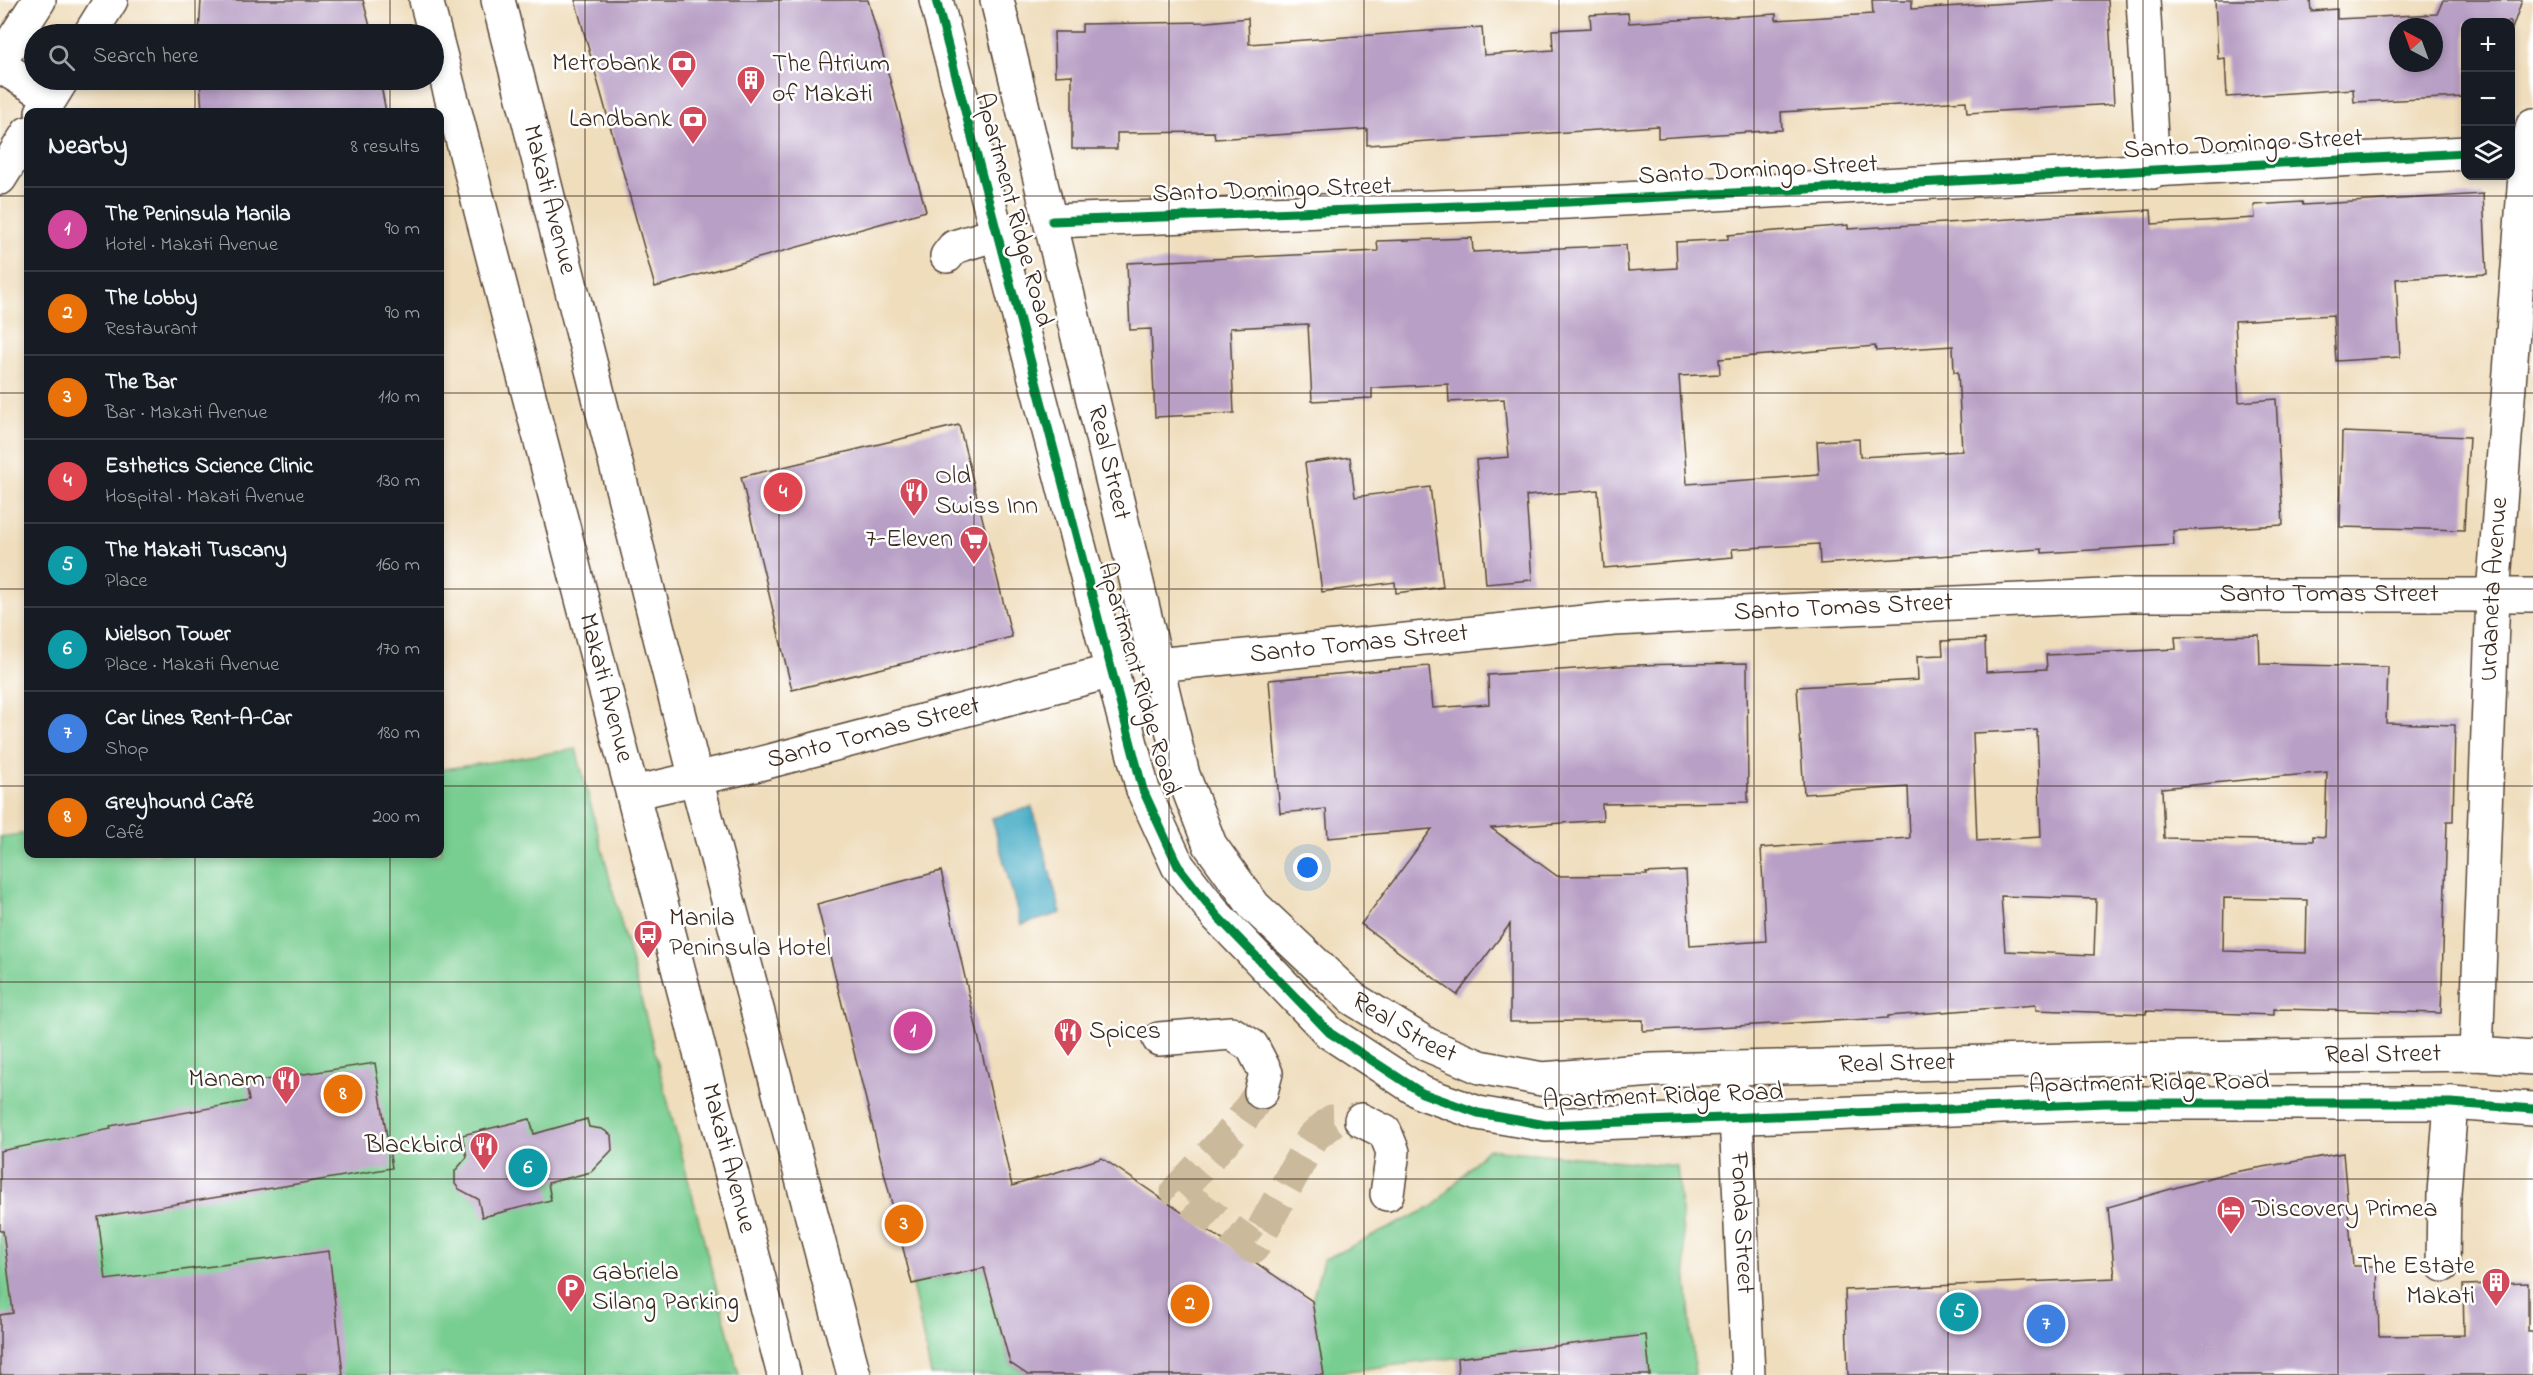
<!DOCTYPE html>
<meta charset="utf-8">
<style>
:root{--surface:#171b24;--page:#20242c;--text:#f1f3f6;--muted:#9ea1a6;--line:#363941;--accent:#d1495b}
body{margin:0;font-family:"Indie Flower",sans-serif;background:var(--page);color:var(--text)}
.controls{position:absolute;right:18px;top:18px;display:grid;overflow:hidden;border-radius:12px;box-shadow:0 3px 9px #0003}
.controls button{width:54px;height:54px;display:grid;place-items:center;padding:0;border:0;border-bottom:2px solid var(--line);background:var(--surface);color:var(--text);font:30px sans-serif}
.compass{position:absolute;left:2389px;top:18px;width:54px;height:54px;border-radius:50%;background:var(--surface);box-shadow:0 3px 9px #0003;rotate:319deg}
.you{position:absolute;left:1308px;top:868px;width:21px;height:21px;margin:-15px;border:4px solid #fff;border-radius:50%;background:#1a73e8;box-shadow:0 0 0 9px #1a73e833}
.badge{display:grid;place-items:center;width:39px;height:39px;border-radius:50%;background:var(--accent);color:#fff;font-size:20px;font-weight:700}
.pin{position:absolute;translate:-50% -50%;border:3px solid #fff;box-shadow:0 2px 6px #0006}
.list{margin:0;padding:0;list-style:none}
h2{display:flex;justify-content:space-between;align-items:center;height:78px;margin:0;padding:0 24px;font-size:26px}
h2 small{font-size:20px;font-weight:400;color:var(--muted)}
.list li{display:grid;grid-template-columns:39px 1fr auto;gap:18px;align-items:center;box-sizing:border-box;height:84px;padding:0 24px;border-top:2px solid var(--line)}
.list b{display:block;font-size:22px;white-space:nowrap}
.list p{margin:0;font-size:20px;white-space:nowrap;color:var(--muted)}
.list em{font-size:20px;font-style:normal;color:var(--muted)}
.icon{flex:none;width:33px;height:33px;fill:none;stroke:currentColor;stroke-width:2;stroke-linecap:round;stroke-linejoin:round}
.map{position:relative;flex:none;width:2533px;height:1375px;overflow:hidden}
.search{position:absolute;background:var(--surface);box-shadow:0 3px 9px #0003;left:24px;top:24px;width:420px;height:66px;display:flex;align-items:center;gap:15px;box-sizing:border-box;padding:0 21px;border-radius:33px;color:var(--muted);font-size:22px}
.panel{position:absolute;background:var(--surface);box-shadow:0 3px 9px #0003;left:24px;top:108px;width:420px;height:750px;border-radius:12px}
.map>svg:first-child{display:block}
.green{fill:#78cd91;stroke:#5a7c58;stroke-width:1.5}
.water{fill:#45abc5;stroke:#406a72;stroke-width:1.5}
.building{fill:#b89fc5;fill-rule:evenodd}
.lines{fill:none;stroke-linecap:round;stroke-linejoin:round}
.minor-tunnel{stroke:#cbb99c;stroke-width:33;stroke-dasharray:33 16;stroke-linecap:butt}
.minor-casing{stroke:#564536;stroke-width:36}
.major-casing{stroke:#564536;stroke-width:36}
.minor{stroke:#fff;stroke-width:33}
.major{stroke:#fff;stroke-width:33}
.cycleway-casing{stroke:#fff;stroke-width:13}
.cycleway{stroke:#00873e;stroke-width:9}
.grid{fill:none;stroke:#3b2a1e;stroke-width:1.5;stroke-opacity:0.55}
.labels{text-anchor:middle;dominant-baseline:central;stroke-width:5;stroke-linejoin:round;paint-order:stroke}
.poi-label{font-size:26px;fill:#3b2a1e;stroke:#fff;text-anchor:end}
.street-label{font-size:26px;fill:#3b2a1e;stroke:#fff}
</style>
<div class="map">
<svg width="2533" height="1375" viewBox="0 0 2533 1375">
<rect width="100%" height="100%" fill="#fff"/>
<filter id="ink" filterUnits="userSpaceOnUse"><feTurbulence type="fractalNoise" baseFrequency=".0167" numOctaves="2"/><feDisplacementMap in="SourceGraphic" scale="12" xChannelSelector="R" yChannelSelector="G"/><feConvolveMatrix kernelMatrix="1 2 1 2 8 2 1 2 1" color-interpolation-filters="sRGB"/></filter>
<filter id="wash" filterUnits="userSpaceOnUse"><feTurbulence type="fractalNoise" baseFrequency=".008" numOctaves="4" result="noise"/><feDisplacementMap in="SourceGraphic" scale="24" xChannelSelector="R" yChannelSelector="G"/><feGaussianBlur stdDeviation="1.35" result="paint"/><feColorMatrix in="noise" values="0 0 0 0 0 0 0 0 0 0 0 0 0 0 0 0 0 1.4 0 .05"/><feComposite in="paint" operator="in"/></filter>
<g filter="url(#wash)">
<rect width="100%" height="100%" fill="#efddbc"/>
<!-- green -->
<path class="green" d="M576,749L739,1375H0V837L28,833V854H440V770Z
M1487,1149L1677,1166L1695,1375H1650L1645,1335L1323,1374L1312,1301L1323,1260L1434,1206Z
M984,1268L1010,1363L1028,1375H931L912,1284Z"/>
<!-- water -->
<path class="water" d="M1032,807L1061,913L1021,925L992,818Z"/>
<g id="blocks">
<!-- building -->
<path class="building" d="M201,0H363L372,34H199Z
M575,0H868L926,211L655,287Z
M1872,0H1912V9L2055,0H2108L2114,104L1967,113L1966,101L1781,112L1782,130L1658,138V126L1367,145V129L1215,139L1214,132L1117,133V149H1072V75L1055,76L1054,32H1082V24L1208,22L1248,18L1249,44L1482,27L1484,55L1553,50L1552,30L1591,28L1590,15L1628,13L1629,23L1776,14V20L1873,14Z
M2215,0H2310L2311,11L2337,9V19L2437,14L2443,0H2522L2511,32V22H2466V97L2354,102L2353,89L2227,97L2225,58L2218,59ZM2398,27H2434V63H2398Z
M200,80H380L386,112H202Z
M2483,194L2487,274L2396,279L2400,357L2336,361L2333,315L2235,321L2239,402L2276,399L2283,525L2173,531L2174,545L2042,553V549L1820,564L1819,544L1732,549L1733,557L1604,568L1598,490L1526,496L1532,580L1486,584L1476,460L1509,457L1504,399L1449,402L1448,384L1372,388V398L1312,401L1308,324L1230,328L1234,413L1155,417L1151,329L1130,330L1127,263L1378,251L1377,241L1472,238L1473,252L1626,245L1628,271L1677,268L1676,242L1728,239V235L1848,225V229L2151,210L2152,224L2255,218L2254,205L2302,202L2303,205ZM1875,346L1876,351L1953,346L1954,372H1958L1962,451L1860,457L1859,439L1817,441L1819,475L1687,484L1679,376L1720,374L1719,359Z
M959,425L1012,637L792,690L741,477Z
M2342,432L2469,437L2464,530L2340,527Z
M1350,457L1355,497L1430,487L1443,587L1396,593L1395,582L1322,592L1305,463Z
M2259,635L2260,664L2388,667L2386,723L2455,725L2453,821H2447L2441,1013L2274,1009V1015L2146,1011V1014L2036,1010V1005L1888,1016V1018L1643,1031V1020L1510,1022V924L1457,995L1361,924L1432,829L1328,838L1326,809L1280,813L1269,680L1429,666L1433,708L1489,704L1488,675L1632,665L1747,663L1748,802L1602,804L1603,820L1491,828L1557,876L1647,875L1646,873L1686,871L1690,946L1766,941L1761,848L1910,838L1908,787L1804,794L1797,687L1918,680L1917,656L1943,655L1942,641L1985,639L1986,672L2047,669L2046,655L2176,649L2175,637ZM2037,730L2041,837L1977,841L1973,733ZM2327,772L2325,837L2313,836V841L2164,838L2162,788ZM2001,896L2096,899L2094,955L2005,951ZM2224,898L2307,900L2306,953L2223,951Z
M941,871L1012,1186L1102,1158L1312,1301L1324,1375H1028L1010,1363L984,1268L912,1284L817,904Z
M375,1063L392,1168L98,1217L106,1280L329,1251L343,1375H0V1315L13,1313L3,1231H0V1151L111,1129L110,1126L249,1101L246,1083Z
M530,1119L534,1134L587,1119L589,1127L602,1129L611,1135L612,1150L591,1172L548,1183L551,1200L482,1217L478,1199L459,1189L455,1184V1171L467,1157L462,1135Z
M2343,1153L2353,1266H2377L2379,1336L2464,1335L2463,1285L2528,1283V1331H2533V1375H1848L1845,1290L2115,1278L2108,1207L2223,1174Z
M1646,1335L1650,1375H1458L1457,1358Z"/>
</g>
</g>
<g filter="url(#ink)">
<use href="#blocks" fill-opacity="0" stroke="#564536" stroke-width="1.5"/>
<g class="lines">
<!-- minor-tunnel -->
<path class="minor-tunnel" d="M1261,1092L1236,1128L1177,1191L1253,1247L1313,1137L1332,1121L1361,1120"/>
<!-- minor casing -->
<g class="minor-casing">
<g id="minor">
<path d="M936,0L1143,790L1178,866L1217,916L1330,1033L1422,1093L1478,1113L1546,1125L2105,1103H2451L2533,1109"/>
<path id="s1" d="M997,0L1183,775L1210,845L1254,906L1352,998L1428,1045L1480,1067L1542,1079L1653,1070L2113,1059L2476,1054L2533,1058"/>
<path d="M2143,0L2153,172"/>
<path d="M0,66L51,97"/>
<path d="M1052,221L1568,202L2466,153"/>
<path d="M947,256L954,247L997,234"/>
<path id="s2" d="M1156,665L1614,619L2124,595H2533"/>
<path id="s3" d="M633,793L751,766L1112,671"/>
<path d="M1159,1039L1231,1033L1252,1046L1266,1073L1261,1092"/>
<path id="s4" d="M2476,1054L2493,595L2527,149L2533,125"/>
<path id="s5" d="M1735,1095L1748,1375"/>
<path d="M1361,1120L1385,1132L1393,1152L1387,1194"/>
<path d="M2443,1265L2444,1193L2451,1103"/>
</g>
</g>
<!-- major casing -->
<g class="major-casing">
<g id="major">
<path id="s6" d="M426,0L784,1375"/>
<path id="s7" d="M498,0L696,779L854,1375"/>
<path d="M90,34L111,0"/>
<path d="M0,61L39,0"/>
<path d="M42,112L62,80"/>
<path d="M0,178L28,133"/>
</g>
</g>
<!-- minor -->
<use href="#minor" class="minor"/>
<!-- major -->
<use href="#major" class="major"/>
<!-- cycleway casing -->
<g class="cycleway-casing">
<path id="cycleway" d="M936,0L1143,790L1178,866L1217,916L1330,1033L1422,1093L1478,1113L1546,1125L2105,1103H2451L2533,1109
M1052,221L1568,202L2466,153"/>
</g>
<!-- cycleway -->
<use href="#cycleway" class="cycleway"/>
</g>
</g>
<!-- grid -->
<path class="grid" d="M195,0V34M390,0V34M585,0V1375M779,0V1375M974,0V1375M1169,0V1375M1364,0V1375M1559,0V1375M1754,0V1375M1948,0V1375M2143,0V1375M2338,0V1375M195,80V112M390,80V112M0,196H28M440,196H2533M0,393H28M440,393H2533M0,589H28M440,589H2533M0,786H28M440,786H2533M195,854V1375M390,854V1375M0,982H2533M0,1179H2533"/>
<!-- icons -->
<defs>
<g id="bank-pin" transform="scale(1.5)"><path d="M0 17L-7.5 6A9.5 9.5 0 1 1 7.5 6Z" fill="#d1495b" stroke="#fff"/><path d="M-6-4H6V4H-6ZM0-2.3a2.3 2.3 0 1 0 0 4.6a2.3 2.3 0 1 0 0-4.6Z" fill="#fff"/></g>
<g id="building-pin" transform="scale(1.5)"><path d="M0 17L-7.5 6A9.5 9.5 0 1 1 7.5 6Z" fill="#d1495b" stroke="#fff"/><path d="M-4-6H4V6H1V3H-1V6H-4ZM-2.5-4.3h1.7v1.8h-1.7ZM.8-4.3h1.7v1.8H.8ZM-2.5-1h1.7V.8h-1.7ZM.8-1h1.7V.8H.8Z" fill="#fff"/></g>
<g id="restaurant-pin" transform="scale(1.5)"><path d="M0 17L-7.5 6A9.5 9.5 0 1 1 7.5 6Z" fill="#d1495b" stroke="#fff"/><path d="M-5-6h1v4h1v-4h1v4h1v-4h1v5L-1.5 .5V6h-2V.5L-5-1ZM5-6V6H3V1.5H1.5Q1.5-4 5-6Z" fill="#fff"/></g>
<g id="supermarket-pin" transform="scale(1.5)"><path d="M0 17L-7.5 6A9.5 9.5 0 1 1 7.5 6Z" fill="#d1495b" stroke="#fff"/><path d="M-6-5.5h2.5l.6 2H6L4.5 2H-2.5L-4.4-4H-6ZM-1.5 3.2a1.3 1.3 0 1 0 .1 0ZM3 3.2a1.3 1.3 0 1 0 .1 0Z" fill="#fff"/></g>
<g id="bus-pin" transform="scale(1.5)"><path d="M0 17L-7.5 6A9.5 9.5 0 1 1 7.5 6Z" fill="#d1495b" stroke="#fff"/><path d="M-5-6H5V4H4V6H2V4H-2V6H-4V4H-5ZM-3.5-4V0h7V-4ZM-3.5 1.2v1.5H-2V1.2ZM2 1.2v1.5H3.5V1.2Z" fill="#fff"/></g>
<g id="hotel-pin" transform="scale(1.5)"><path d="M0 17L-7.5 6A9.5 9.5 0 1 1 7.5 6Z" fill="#d1495b" stroke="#fff"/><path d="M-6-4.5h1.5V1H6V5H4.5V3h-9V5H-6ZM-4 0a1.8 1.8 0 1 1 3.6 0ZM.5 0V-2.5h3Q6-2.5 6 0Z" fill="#fff"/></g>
<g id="parking-pin" transform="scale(1.5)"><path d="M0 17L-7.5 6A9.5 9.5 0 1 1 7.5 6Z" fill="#d1495b" stroke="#fff"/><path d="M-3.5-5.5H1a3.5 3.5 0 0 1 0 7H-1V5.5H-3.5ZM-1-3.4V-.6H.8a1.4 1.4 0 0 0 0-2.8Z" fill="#fff"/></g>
</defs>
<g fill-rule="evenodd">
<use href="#bank-pin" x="682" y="64"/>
<use href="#building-pin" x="751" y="80"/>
<use href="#bank-pin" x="693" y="120"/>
<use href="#restaurant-pin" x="914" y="492"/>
<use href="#supermarket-pin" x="974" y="540"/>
<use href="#bus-pin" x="648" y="934"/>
<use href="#restaurant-pin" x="1068" y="1032"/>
<use href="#restaurant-pin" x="286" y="1080"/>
<use href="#restaurant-pin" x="484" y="1146"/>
<use href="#hotel-pin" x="2231" y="1210"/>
<use href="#building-pin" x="2496" y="1282"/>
<use href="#parking-pin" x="571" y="1288"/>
</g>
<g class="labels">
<!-- poi labels -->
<g class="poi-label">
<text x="661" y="64">Metrobank</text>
<text x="772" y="65" text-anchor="start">The Atrium<tspan x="772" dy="30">of Makati</tspan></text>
<text x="672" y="120">Landbank</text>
<text x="935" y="477" text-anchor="start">Old<tspan x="935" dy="30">Swiss Inn</tspan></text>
<text x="953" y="540">7-Eleven</text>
<text x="669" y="919" text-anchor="start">Manila<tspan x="669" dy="30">Peninsula Hotel</tspan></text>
<text x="1089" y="1032" text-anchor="start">Spices</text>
<text x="265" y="1080">Manam</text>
<text x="463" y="1146">Blackbird</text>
<text x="2252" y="1210" text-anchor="start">Discovery Primea</text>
<text x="2475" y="1267">The Estate<tspan x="2475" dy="30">Makati</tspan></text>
<text x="592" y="1273" text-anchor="start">Gabriela<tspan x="592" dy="30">Silang Parking</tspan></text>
</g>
<!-- street labels -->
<g class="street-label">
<text transform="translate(2243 145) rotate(-3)">Santo Domingo Street</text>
<text transform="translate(1758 171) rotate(-3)">Santo Domingo Street</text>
<text transform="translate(1272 191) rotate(-2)">Santo Domingo Street</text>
<text stroke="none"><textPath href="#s7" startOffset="206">Makati Avenue</textPath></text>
<text transform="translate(1013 210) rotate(75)">Apartment Ridge Road</text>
<text stroke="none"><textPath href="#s1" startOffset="476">Real Street</textPath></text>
<text stroke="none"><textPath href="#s4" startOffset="465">Urdaneta Avenue</textPath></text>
<text stroke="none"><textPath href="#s2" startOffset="1176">Santo Tomas Street</textPath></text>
<text stroke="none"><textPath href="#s2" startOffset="690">Santo Tomas Street</textPath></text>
<text stroke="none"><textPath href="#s2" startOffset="204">Santo Tomas Street</textPath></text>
<text transform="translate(1138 679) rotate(74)">Apartment Ridge Road</text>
<text stroke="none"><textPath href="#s6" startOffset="711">Makati Avenue</textPath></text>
<text stroke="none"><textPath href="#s3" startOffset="248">Santo Tomas Street</textPath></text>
<text stroke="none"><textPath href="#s1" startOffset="1142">Real Street</textPath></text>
<text stroke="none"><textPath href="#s1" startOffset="2132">Real Street</textPath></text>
<text stroke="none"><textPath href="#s1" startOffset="1646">Real Street</textPath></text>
<text transform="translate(2149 1084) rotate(-1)">Apartment Ridge Road</text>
<text transform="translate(1663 1097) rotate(-2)">Apartment Ridge Road</text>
<text stroke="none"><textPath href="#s6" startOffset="1197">Makati Avenue</textPath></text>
<text stroke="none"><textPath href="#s5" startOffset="128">Fonda Street</textPath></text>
</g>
</g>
</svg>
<div class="controls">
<button>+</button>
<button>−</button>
<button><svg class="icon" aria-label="layers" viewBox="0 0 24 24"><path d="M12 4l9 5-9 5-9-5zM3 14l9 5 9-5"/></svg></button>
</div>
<svg class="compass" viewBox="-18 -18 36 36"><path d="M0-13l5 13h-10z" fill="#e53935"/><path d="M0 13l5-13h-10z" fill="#9ea1a6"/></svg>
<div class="you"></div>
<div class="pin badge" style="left:913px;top:1031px;background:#d1479c">1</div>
<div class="pin badge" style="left:1190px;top:1304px;background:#e8710a">2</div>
<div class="pin badge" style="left:904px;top:1224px;background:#e8710a">3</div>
<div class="pin badge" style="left:783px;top:492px;background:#e0444e">4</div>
<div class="pin badge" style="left:1959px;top:1312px;background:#0f9aa8">5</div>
<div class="pin badge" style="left:528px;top:1168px;background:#0f9aa8">6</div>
<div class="pin badge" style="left:2046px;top:1324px;background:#3f7fe0">7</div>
<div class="pin badge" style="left:343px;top:1094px;background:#e8710a">8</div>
<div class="search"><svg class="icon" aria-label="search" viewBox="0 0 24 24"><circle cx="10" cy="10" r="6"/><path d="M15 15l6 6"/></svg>Search here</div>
<section class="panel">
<h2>Nearby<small>8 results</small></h2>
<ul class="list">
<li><span class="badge" style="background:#d1479c">1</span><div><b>The Peninsula Manila</b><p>Hotel · Makati Avenue</p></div><em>90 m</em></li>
<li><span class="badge" style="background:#e8710a">2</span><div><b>The Lobby</b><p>Restaurant</p></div><em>90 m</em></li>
<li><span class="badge" style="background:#e8710a">3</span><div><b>The Bar</b><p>Bar · Makati Avenue</p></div><em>110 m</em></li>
<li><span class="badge" style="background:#e0444e">4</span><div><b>Esthetics Science Clinic</b><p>Hospital · Makati Avenue</p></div><em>130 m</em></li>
<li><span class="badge" style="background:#0f9aa8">5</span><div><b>The Makati Tuscany</b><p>Place</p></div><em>160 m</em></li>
<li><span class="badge" style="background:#0f9aa8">6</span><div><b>Nielson Tower</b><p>Place · Makati Avenue</p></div><em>170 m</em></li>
<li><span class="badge" style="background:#3f7fe0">7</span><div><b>Car Lines Rent-A-Car</b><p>Shop</p></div><em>180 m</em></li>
<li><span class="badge" style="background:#e8710a">8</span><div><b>Greyhound Café</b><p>Café</p></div><em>200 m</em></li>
</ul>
</section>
</div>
